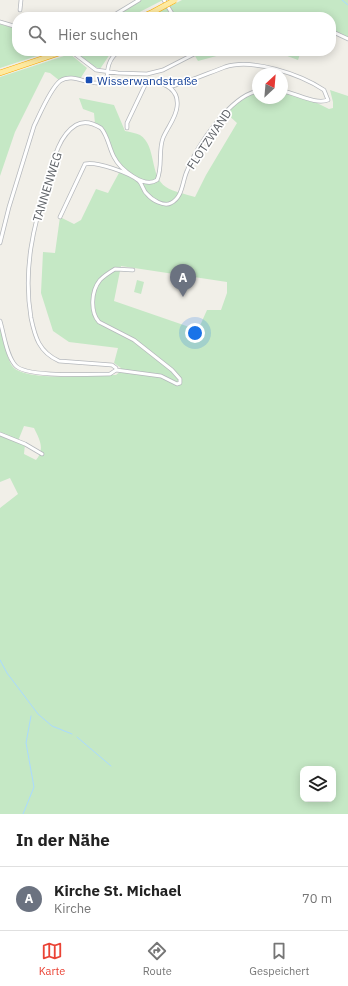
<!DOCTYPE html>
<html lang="de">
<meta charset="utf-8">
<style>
:root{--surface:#fff;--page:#f6f6f6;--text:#222;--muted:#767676;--line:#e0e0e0;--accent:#ea4335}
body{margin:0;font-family:"IBM Plex Sans",sans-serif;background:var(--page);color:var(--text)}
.controls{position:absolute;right:12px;bottom:12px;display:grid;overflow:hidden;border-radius:8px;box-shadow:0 2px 10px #0003}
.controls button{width:36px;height:36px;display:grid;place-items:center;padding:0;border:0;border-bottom:1px solid var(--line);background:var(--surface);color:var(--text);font:20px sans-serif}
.compass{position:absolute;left:252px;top:68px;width:36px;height:36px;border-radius:50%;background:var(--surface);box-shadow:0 2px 10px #0003;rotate:26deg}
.you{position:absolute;left:195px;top:333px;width:14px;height:14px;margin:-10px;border:3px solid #fff;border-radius:50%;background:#1a73e8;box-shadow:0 0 0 6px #1a73e833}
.badge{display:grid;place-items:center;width:26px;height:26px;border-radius:50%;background:var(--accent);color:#fff;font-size:13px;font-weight:700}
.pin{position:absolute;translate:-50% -33px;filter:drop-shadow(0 1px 2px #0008)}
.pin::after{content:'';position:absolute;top:21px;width:14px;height:12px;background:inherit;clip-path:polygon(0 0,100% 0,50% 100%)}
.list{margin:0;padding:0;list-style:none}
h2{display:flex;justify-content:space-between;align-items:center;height:52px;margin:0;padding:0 16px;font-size:17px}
h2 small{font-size:13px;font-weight:400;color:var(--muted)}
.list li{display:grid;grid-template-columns:26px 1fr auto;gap:12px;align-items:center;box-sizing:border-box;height:64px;padding:0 16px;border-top:1px solid var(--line)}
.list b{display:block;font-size:15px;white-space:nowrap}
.list p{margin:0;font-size:13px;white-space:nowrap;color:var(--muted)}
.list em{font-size:13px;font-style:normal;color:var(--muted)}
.icon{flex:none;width:22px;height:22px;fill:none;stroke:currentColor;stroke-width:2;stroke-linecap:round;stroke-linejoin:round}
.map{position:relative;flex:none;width:348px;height:814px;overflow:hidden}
.search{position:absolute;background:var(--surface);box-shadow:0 2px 10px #0003;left:12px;right:12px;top:12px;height:44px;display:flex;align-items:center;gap:10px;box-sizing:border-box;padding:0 14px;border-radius:16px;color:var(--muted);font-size:15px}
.sheet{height:116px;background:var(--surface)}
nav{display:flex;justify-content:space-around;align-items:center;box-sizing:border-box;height:56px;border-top:1px solid var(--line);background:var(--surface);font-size:11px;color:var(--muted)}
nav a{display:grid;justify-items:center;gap:2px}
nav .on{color:var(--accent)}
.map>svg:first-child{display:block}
.green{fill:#c5e8c5;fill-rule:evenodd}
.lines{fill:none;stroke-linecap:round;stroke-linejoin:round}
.stream{stroke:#aadaff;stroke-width:1}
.minor-casing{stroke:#b5b8bc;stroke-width:4.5}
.trunk-casing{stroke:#f9ab00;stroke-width:6}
.minor{stroke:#fff;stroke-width:3}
.trunk{stroke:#feeaa1;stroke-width:5}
.trunk-bridge-casing{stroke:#f9ab00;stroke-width:6;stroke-linecap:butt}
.trunk-bridge{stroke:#feeaa1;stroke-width:5}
.transit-dot{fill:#1a4fb4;stroke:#fff;stroke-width:1.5}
.labels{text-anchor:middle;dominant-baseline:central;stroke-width:3.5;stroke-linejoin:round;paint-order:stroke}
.transit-label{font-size:12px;fill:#164399;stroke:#fff;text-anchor:start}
.street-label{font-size:12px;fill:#5f6368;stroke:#fff}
</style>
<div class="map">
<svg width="348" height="814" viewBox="0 0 348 814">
<rect width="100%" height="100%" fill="#f1efe8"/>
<!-- green -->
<path class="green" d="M139,0H163L130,17H111Z
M182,0H348V38L331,29V17H149Z
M0,24L17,29V51H52L0,68Z
M75,51H112L100,69L89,64Z
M122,51H167C157,60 141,52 129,52C126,51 123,53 120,52Z
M192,51H235L198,61Z
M274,51H301L298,60Z
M70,54L87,68L80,79L75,78L60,81L50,73L45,72L15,132L0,176V77Z
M330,90L348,96V814H0V508L18,494L10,478L0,482V326C3,336 7,360 13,367C27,382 95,375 116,375L121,371V368L114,363L118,348L69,342L53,331L41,293L43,252L55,253L60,217L74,224L81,220L96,189L108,193L120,171V165L114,158L104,131L95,124L94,113L83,109L79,98L114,105L125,131C130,132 136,133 140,135C157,146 149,176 166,187C173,192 186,194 195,197L206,175L237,123L225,112L233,104L258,91V98H282V91L315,102L329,109L333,108V102ZM121,266L227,282V293L221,310H207L198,330L114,301ZM24,426L34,428C40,440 45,449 36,460L24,454L25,444L18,441ZM303,769H333V799H303Z
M137,280L144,282L141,294L134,292Z"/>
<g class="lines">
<!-- stream -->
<path class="stream" d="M342,0L348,5
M0,660L7,673L38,714L52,726L72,734
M77,737L111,766
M23,814L34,787L26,743L31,716"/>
<!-- minor casing -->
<g class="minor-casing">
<path id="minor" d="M164,0L174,17
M20,10L21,0
M111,17L139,0
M0,22L17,27
M331,31L348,39
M71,51L96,70L118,73L147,74L163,70L200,51
M107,82C107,69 108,59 119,51
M169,87C189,82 206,74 225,67C252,58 300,74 324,90L328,100C315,105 296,93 282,91
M127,128V123L147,81
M60,217L85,164C96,161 130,173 139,181C143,185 143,191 147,194C152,200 164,207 171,203C183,197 182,182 187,171C197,146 230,96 258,91
M0,243L9,207L34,126C40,114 50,89 60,81C72,73 86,84 98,83C119,81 182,71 177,107C176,118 167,128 163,138C158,151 163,167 157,180C144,189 120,169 114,157C109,148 108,136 101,128C93,123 85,120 76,125C58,136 53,162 48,181C33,226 23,270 31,318C35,337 39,352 59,361L112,365L116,368V370
M0,321C4,334 6,354 15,365C25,378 92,374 110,374L116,370L161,376L177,384L180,383V379L172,370L134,340L99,322C90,312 91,291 100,280C104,276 110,272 115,269L133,270
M0,434L25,444L42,454"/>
</g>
<!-- trunk casing -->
<g class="trunk-casing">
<path id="trunk" d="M142,17L153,12
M0,73L65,51"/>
</g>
<!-- minor -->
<use href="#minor" class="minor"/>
<!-- trunk -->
<use href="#trunk" class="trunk"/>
<!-- trunk-bridge casing -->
<g class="trunk-bridge-casing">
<path id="trunk-bridge" d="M153,12L175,0"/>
</g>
<!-- trunk-bridge -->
<use href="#trunk-bridge" class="trunk-bridge"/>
</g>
<!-- markers -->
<rect class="transit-dot" x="85" y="76" width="8" height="8" rx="2"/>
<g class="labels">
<!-- transit labels -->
<g class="transit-label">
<text x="97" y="80">Wisserwandstraße</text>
</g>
<!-- street labels -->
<g class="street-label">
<text transform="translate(209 139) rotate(-56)">FLOTZWAND</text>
<text transform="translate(47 187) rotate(-73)">TANNENWEG</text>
</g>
</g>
</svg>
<div class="controls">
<button><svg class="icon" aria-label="layers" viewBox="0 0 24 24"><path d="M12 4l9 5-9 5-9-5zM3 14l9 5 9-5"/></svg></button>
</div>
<svg class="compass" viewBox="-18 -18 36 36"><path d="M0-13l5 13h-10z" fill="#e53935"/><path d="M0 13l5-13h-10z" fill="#767676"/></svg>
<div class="you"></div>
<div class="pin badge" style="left:183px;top:297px;background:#6b7280">A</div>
<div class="search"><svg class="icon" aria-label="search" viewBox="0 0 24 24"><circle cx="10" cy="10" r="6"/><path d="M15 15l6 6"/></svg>Hier suchen</div>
</div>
<section class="sheet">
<h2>In der Nähe<small></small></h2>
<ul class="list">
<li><span class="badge" style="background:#6b7280">A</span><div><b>Kirche St. Michael</b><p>Kirche</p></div><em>70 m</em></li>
</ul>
</section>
<nav>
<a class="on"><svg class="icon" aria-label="map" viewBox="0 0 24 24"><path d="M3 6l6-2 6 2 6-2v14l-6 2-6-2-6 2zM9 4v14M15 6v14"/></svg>Karte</a>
<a><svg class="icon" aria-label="directions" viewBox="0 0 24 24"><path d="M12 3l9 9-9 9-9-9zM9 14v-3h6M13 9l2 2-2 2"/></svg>Route</a>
<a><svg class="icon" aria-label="saved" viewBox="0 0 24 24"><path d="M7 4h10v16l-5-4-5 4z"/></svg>Gespeichert</a>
</nav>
